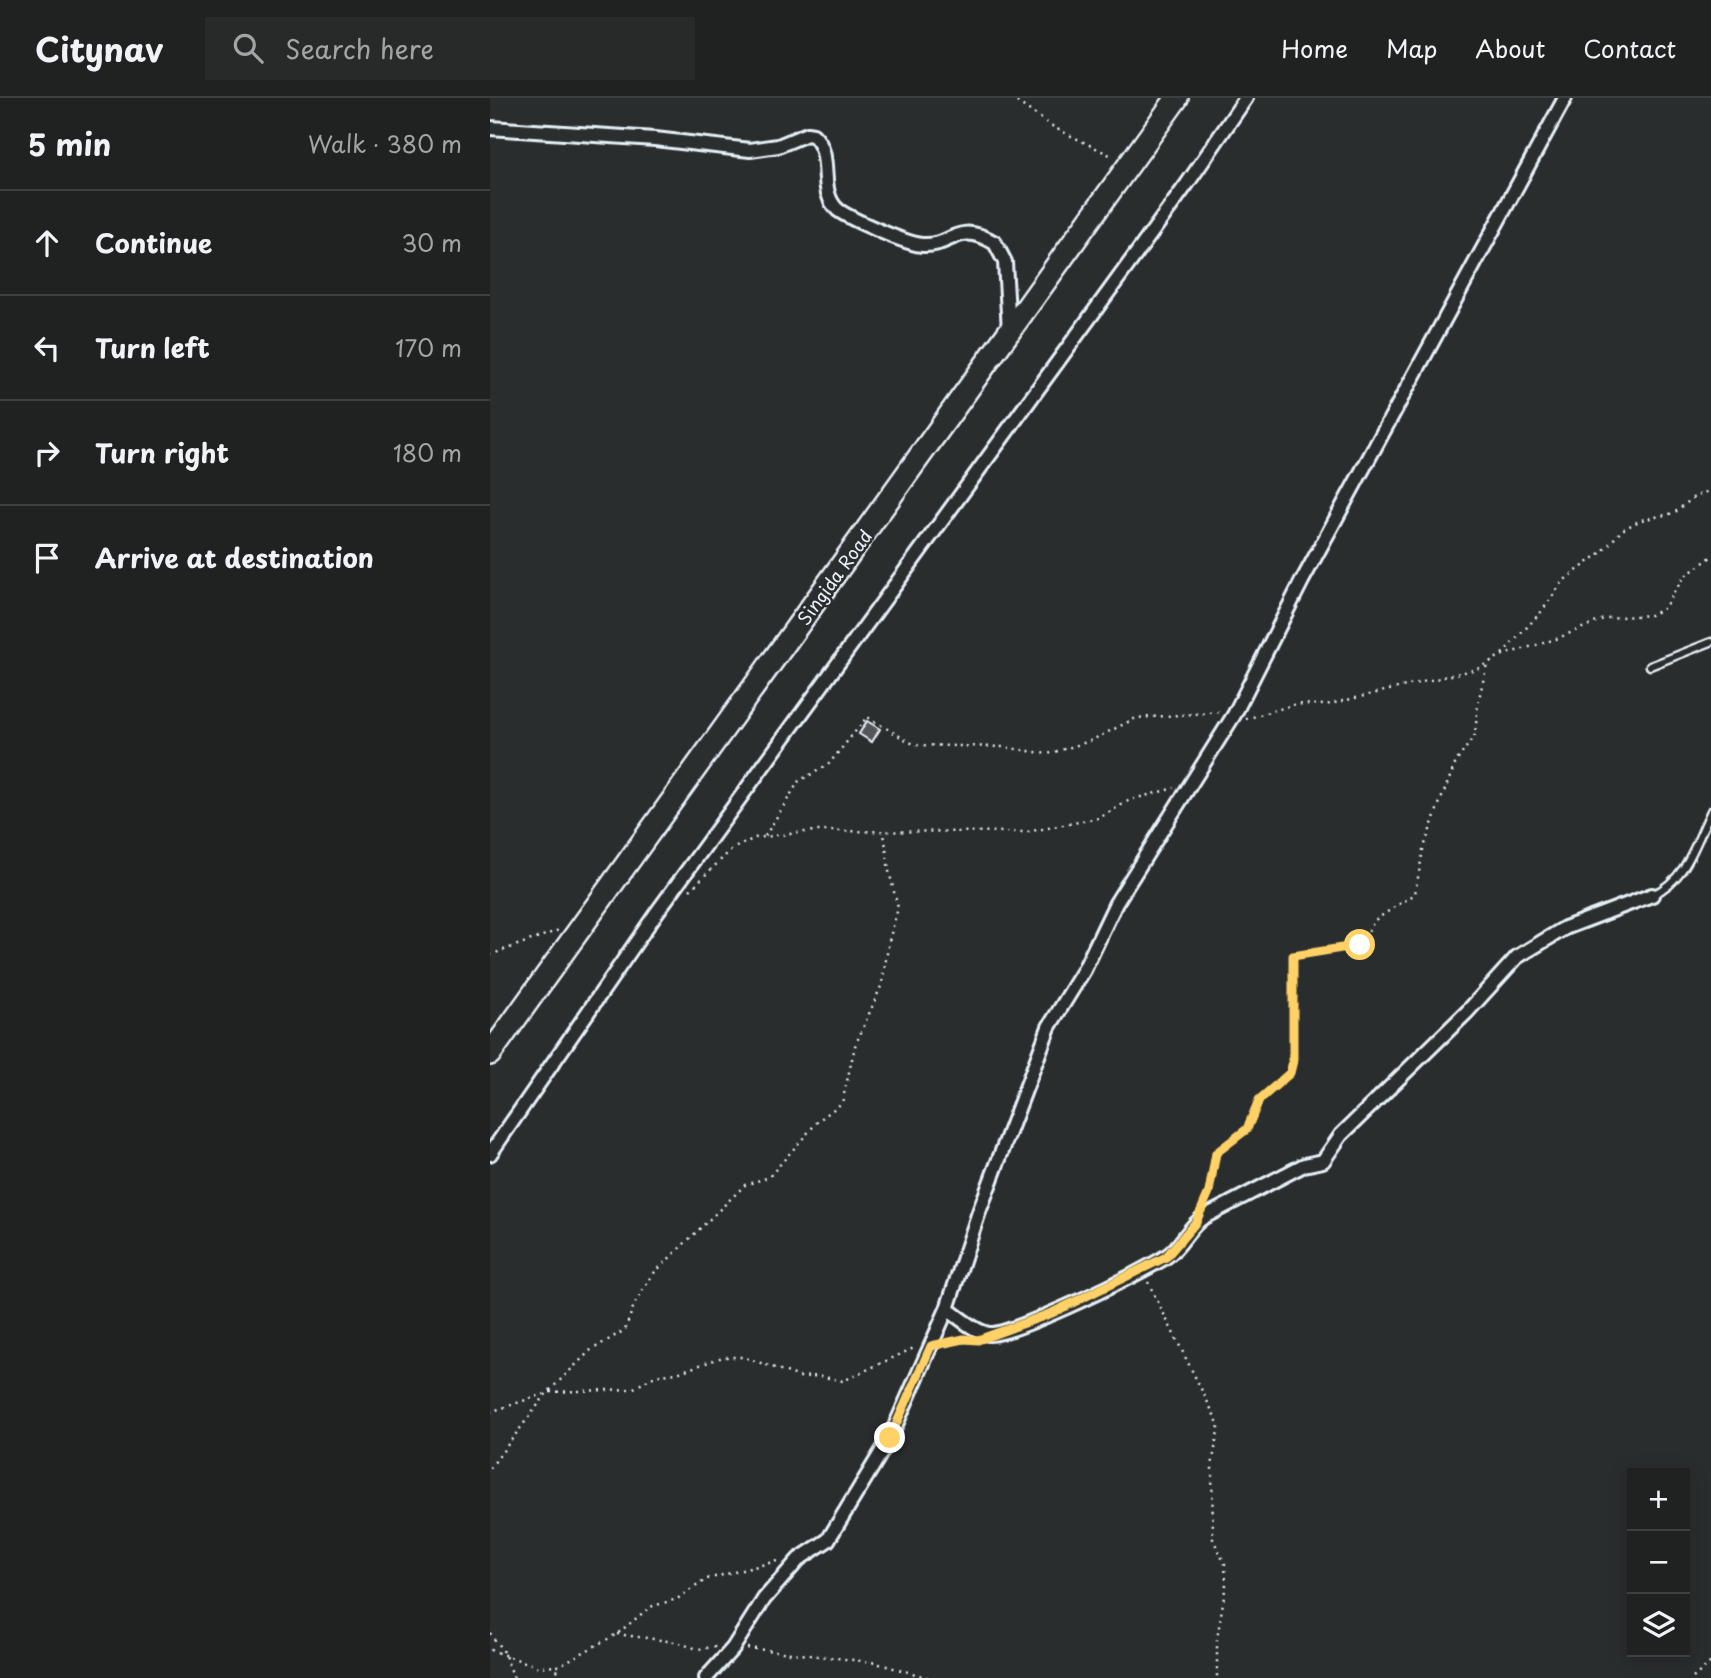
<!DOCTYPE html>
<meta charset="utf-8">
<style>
:root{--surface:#202222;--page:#282a2a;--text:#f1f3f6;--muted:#a2a4a5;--line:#3d3f40}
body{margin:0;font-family:"Playpen Sans",sans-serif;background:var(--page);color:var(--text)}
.controls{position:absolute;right:21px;bottom:21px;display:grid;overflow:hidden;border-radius:0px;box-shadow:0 4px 18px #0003}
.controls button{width:63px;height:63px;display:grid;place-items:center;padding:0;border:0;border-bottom:2px solid var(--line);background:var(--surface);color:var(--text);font:35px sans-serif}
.stop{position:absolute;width:21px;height:21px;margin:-16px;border:5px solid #ffd166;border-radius:50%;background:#fff}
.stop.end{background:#ffd166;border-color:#fff;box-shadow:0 2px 7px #0008}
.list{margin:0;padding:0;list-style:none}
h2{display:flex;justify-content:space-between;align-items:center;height:91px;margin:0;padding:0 28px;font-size:30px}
h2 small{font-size:23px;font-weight:400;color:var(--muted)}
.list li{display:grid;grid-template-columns:46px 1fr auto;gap:21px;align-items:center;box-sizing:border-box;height:105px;padding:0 28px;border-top:2px solid var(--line)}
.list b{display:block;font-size:26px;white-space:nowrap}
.list em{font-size:23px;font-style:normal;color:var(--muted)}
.icon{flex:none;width:38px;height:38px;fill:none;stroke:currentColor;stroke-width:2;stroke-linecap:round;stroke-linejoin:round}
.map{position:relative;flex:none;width:1221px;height:1580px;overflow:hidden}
header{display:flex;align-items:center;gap:42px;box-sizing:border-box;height:98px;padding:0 35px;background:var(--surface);border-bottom:2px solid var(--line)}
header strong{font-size:33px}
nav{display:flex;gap:38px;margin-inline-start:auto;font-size:24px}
.search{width:490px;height:63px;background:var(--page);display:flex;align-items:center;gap:18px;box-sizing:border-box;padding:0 24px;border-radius:0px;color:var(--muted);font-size:26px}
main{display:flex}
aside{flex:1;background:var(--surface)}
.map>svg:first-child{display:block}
.building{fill:#535759;stroke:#e8f1f8;stroke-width:2}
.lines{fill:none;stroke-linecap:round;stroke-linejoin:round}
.service-casing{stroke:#e8f1f8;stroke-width:11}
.minor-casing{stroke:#e8f1f8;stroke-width:18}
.trunk-casing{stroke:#e8f1f8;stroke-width:26}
.path{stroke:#e8f1f8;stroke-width:2.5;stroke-dasharray:2 5;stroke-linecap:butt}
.service{stroke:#2a2d2e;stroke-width:6}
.minor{stroke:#2a2d2e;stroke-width:12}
.trunk{stroke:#2a2d2e;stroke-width:21}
.route{stroke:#ffd166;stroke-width:9}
.labels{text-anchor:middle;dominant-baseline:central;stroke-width:5;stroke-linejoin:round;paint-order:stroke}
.street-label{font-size:18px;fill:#e8f1f8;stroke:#2a2d2e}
</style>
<header>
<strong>Citynav</strong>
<div class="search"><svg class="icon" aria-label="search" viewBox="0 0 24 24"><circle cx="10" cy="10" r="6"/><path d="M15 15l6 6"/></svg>Search here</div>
<nav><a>Home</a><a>Map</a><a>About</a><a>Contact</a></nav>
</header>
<main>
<aside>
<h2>5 min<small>Walk · 380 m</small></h2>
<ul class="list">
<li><svg class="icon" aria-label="ahead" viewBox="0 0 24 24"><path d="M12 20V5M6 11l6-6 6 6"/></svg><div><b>Continue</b></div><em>30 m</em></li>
<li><svg class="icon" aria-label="left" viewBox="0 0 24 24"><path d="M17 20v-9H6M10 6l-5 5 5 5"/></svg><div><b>Turn left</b></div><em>170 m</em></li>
<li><svg class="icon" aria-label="right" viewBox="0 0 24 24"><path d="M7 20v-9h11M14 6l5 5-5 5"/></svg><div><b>Turn right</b></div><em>180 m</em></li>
<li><svg class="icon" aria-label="arrive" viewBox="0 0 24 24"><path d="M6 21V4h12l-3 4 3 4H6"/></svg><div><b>Arrive at destination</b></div></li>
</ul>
</aside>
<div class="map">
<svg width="1221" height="1580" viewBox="0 0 1221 1580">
<rect width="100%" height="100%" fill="#2a2d2e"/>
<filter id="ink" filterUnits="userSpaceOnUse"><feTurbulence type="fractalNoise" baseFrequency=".0143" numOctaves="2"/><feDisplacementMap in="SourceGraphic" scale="14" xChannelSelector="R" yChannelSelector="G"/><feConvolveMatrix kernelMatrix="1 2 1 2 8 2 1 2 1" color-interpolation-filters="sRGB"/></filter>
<g filter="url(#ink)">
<!-- building -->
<path class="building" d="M377,623L390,631L382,644L369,636Z"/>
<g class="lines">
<!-- service casing -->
<g class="service-casing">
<path id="service" d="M1160,568L1221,544
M1162,797C1197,781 1205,746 1221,713"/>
</g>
<!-- minor casing -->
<g class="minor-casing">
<path id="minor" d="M0,30L165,41L260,52L288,48L317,36L323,37C345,57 326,92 348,112C360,121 419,147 433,147C464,148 467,122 505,145L515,164L519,233
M0,1056L167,814L697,86L756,0
M457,1211C469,1219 485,1234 499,1236C522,1238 654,1174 677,1158C692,1148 698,1129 714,1119L814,1067L833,1063L851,1037L977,914L1027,859L1075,830L1162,797
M216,1580L243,1550L274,1501L309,1461L338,1442L400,1340L457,1211L489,1114L559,929L594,872L626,805L744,617L812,483L1075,0"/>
</g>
<!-- trunk casing -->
<g class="trunk-casing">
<path id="trunk" d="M0,956L687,0"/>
</g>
<!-- path -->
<path class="path" d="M521,0L565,30L624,59
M1012,556L1052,513L1073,483L1112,454L1132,432L1151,422L1184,415L1204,399L1221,392
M756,621L806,606L836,607L987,571L1010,558L1066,541L1116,520L1161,517L1174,510L1194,479L1221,459
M275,738L309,683L338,667L377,619L425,647L513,649L558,656L600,643L646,620L732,614
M200,792L242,751L265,740L324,733L537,734L609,720L640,702L684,690
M0,857L69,832
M714,1105L726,1055L757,1031L769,1002L800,975L803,963V858L870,847L885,822L925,796L933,752L948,709L966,664L985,637L988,605L997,566
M658,1184L729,1327L722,1368L723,1441L735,1466L736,1486L727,1541V1580
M457,1244L478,1242
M60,1294L142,1291L165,1278L187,1275L233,1259H254L310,1279L329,1278L353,1283L426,1249
M0,1314L54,1296
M0,1370L57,1295L101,1252L135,1232L144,1207L163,1176L255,1087L279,1079L329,1022L352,1005L365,948L392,886L399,843L408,810L399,773L394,735
M0,1535L14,1555L24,1580
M127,1536L185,1544L208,1551L226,1549
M257,1550L382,1564L440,1580
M0,1552L49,1569L68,1568L127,1536L160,1509L187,1501L217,1481L291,1462
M65,1580L68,1570
M1203,1580L1221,1564"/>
<!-- service -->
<use href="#service" class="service"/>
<!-- minor -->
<use href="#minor" class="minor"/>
<!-- trunk -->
<use href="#trunk" class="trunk"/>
</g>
</g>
<g class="lines" filter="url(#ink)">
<!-- route -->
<path class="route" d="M400,1340L441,1248L474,1241L488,1242L562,1215L676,1159L706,1124L719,1094L726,1055L757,1031L769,1002L800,975L803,963V858L870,847"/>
</g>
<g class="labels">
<!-- street labels -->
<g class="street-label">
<text transform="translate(344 479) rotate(-54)">Singida Road</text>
</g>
</g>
</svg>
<div class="controls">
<button>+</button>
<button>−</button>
<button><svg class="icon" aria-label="layers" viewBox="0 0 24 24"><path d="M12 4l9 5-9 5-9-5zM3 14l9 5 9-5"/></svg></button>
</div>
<div class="stop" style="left:870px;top:847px"></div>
<div class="stop end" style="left:400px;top:1340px"></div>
</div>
</main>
